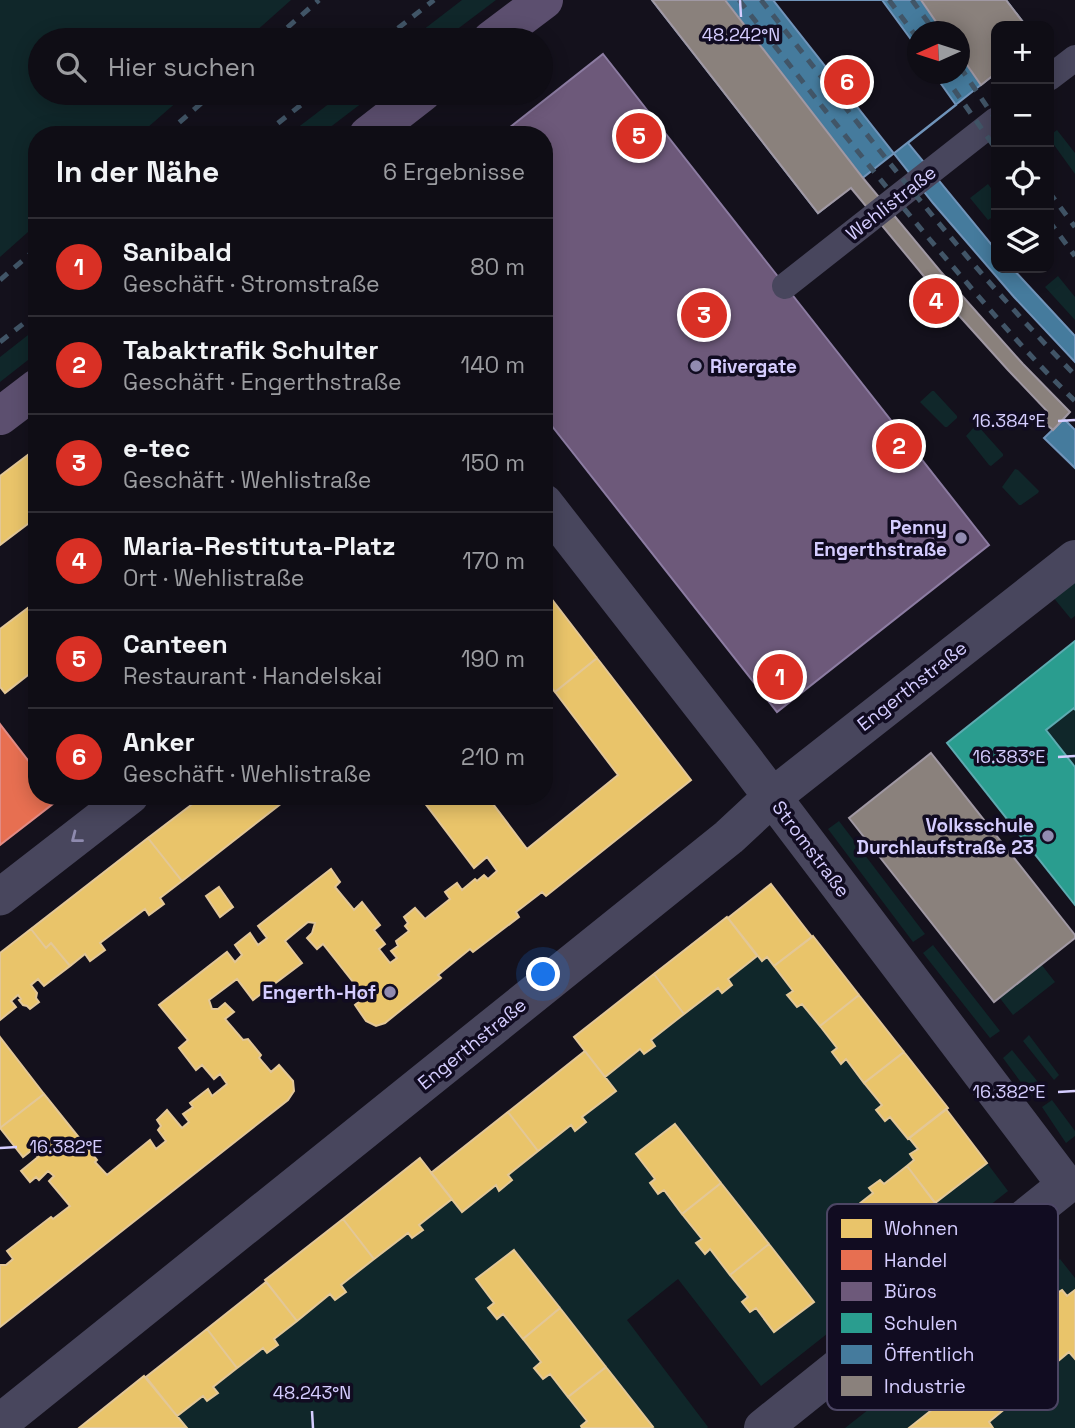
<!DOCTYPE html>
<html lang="de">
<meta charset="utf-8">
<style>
:root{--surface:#0f0d15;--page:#18161e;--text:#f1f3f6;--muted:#9b9ca0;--line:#2f2d34;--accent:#d93025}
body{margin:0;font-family:"Space Grotesk",sans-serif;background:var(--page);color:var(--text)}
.controls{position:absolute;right:21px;top:21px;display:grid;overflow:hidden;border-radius:14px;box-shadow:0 4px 18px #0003}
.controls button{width:63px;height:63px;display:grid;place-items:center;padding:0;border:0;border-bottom:2px solid var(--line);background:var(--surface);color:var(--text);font:35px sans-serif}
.compass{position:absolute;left:907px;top:21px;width:63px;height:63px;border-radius:50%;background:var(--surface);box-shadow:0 4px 18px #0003;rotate:267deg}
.you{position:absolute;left:544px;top:975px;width:24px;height:24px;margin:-18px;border:5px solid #fff;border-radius:50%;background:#1a73e8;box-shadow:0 0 0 10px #1a73e833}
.badge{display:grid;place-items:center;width:46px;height:46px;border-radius:50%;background:var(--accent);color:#fff;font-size:23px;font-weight:700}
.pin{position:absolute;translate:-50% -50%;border:4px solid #fff;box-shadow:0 2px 7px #0006}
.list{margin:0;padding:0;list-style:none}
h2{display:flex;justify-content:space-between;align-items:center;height:91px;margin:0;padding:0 28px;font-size:30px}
h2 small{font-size:23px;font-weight:400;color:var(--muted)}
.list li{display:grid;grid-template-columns:46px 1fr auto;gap:21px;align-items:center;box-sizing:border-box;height:98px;padding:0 28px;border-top:2px solid var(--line)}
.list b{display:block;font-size:26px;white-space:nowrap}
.list p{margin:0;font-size:23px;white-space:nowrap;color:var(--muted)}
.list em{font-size:23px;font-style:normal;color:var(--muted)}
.icon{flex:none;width:38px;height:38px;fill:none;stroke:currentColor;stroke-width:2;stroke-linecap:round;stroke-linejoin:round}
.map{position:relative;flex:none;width:1075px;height:1428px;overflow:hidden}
.search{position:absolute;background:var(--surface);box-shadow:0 4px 18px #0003;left:28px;top:28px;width:525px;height:77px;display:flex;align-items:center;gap:18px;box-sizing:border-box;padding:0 24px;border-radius:38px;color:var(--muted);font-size:26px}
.panel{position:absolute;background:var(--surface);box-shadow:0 4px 18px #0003;left:28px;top:126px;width:525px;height:679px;border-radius:28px}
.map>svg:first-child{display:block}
.green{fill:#10272a;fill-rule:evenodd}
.homes{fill:#e9c46a;stroke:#e3c797;stroke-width:2}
.shops{fill:#e76f51;stroke:#e28b85;stroke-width:2}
.offices{fill:#6d597a;stroke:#8c7ca2;stroke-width:2}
.schools{fill:#2a9d8f;stroke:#5dabb1;stroke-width:2}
.public{fill:#457b9d;stroke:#7094ba;stroke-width:2;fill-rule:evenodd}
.industry{fill:#8a817c;stroke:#a098a3;stroke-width:2}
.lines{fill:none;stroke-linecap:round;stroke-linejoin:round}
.pedestrian{stroke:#48465d;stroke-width:26}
.minor{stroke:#48465d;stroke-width:37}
.tertiary{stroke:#48465d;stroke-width:38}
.primary{stroke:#5c4f6f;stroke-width:38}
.rail{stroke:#415567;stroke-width:5;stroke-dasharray:10 9;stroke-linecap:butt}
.oneway{stroke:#8e8aae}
.ticks{fill:none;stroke:#d5cdff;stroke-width:2.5}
.poi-dot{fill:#918bb0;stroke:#110c21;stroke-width:2.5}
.labels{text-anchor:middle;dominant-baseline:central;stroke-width:7;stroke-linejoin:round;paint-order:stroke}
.street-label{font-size:19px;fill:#d5cdff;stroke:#110c21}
.poi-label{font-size:19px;font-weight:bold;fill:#d5cdff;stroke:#110c21;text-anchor:end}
.key{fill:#110c21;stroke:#4c4664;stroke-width:2}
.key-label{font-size:19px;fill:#d5cdff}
.ticks-label{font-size:18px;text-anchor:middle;fill:#d5cdff;stroke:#110c21;stroke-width:7;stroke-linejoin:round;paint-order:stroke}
</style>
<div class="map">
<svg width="1075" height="1428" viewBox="0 0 1075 1428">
<rect width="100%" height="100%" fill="#14111c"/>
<!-- green -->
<path class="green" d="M0,0H291L246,40H40V93H187L139,135H37V224L0,257Z
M462,0H496L443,40H410Z
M343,93H375L320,135H288Z
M1057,130L1075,153V174L1049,138V136Z
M988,184L996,195V215L988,220L970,198Z
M1058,276L1075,297V320L1045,287Z
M37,328V353L0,382V357Z
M932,391H934L957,416V418L947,427H945L920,402Z
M975,426H978L1003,454V456L991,466L989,465L966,436Z
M1015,469L1018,470L1039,491L1038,493L1021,505H1019L1002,487Z
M1075,572V616L1071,619L1048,591Z
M1074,708L1075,710V767L1046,730Z
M839,821L925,934L913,942L828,829Z
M933,945L1000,1031L990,1038L923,953Z
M757,956L762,961L767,957L793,991L788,996L797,1007L802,1004L837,1048L832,1053L841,1063L846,1059L890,1117L918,1149L910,1154L914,1160L884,1184L880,1180L870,1188L873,1193L849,1212L878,1251L937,1205L935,1203L987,1163L1008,1191L761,1386L678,1279L627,1320L708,1427L707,1428H651L653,1426L513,1250L476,1280L494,1303L488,1308L497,1319L503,1314L541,1362L535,1368L543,1379L550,1374L587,1421L581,1426L582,1428H187L177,1416L203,1396L207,1401L217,1393L213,1387L263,1348L267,1353L277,1345L274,1339L330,1294L335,1300L346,1292L341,1285L408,1233L413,1238L423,1230L419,1225L452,1199L462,1212L496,1185L500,1190L512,1181L508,1175L571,1125L575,1131L586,1123L582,1117L615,1091L605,1077L640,1049L644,1054L655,1046L651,1040L718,988L722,993L732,985L728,979ZM675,1124L813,1301L775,1331L756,1308L750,1312L742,1302L748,1297L710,1249L704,1253L697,1243L702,1239L664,1190L658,1194L650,1184L655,1179L636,1154Z
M1041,964L1055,982L1013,1015L999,997Z
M1029,1035L1059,1075L1054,1080L1023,1041Z
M1012,1050L1042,1087L1031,1096L1003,1058Z
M1052,1100L1075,1131V1136L1066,1143L1042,1107Z
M1060,1259L1075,1278V1290L1067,1296L1061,1290L1053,1295L1058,1303L945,1393L948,1397L909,1428H845Z
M1069,1352L1075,1359V1428H993L989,1422L1025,1392L1032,1401L1039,1383L1054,1371L1051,1367Z"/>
<!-- homes -->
<path class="homes" d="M37,448V517L0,545V476Z
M544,589L597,658L555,692L544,678Z
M37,601V668L5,693L0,687V629Z
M597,658L691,780L546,896L542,892L516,912L519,917L473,952L470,949L438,975L441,978L385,1023L376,1026L366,1021L355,1005L362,999L351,985L353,982L323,944L317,949L307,938L312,933L315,923L308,922L285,941L302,963L253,1000L237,979L209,1000L212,1009H218L225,1003L234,1012L225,1019L243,1040L248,1039L261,1055L259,1058L271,1072L279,1065L293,1081L294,1091L288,1100L0,1327V1265H6L13,1259L7,1251L51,1217L53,1219L70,1206L49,1181L54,1176L48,1171L39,1180L36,1177L30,1182L21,1171L38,1157L32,1150L23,1157L0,1128L44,1094L97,1160L95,1162L107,1175L150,1140L156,1149L166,1141L158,1130L161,1126L157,1120L167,1110L182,1128L189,1122L183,1114L193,1107L190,1103L208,1089L212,1096L227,1084L220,1074L214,1079L202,1065L196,1070L179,1048L188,1040L159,1005L227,952L235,962L242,955L235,945L250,933L258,945L267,938L258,926L331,869L340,882L335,887L354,910L362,902L380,925L374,930L385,944L379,949L390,963L397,958L391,951L398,946L396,941L409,931L405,926L408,923L404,917L415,908L425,919L450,899L445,892L457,883L462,890L475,879L477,881L484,875L488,879L497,871L487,857L474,868L421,798L423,796H487L527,849L618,775L555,692Z
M203,796H291L182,881L148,838Z
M148,838L182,881L160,898L164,904L149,915L145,909L100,943L105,950L90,961L85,954L70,966L51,943L46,948L31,929Z
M771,884L812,937L774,966L767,957L762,961L728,918Z
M219,887L233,907L220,917L206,896Z
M727,917L757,956L728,979L732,985L722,993L718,988L684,1014L654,974Z
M31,929L46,948L51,943L70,966L44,986L38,979L31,985L37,993L36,998L39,1002L30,1009L27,1006L23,1005L19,1000L21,999L18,995L11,1001L16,1007L0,1020V953Z
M813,936L859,995L820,1026L802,1004L797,1007L787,995L793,991L774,966Z
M654,974L684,1014L651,1040L655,1046L644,1054L640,1049L605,1077L574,1037Z
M859,995L904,1052L864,1083L846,1059L841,1064L832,1052L837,1048L820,1026Z
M0,1037L44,1094L0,1128Z
M585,1051L616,1091L582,1117L586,1122L575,1131L571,1125L538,1151L508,1112Z
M904,1052L948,1108L908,1139L890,1117L885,1121L876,1110L882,1105L864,1083Z
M946,1109L987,1163L935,1203L907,1166L914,1160L910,1154L918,1149L909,1138Z
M508,1112L538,1151L508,1175L512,1180L499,1191L496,1185L462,1212L431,1173Z
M675,1124L721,1183L682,1214L664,1190L658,1194L650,1183L655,1179L636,1154Z
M420,1158L452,1199L419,1225L423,1230L412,1238L408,1233L374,1259L343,1219Z
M907,1166L937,1205L879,1251L849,1212L873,1193L869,1188L880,1180L884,1184Z
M721,1183L769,1244L730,1275L710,1249L705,1254L696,1243L702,1239L682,1214Z
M343,1219L374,1259L341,1285L346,1292L335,1300L330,1294L297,1321L265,1280Z
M769,1244L814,1302L774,1332L756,1308L750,1312L742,1302L748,1297L730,1275Z
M514,1250L560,1308L523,1339L503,1314L497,1319L488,1308L494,1303L476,1279Z
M266,1282L297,1321L274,1339L278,1345L267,1353L263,1348L237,1368L207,1329Z
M1062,1290L1067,1296L1075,1290V1359L1069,1352L1051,1367L1054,1371L1039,1383L1045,1391L1032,1401L1025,1392L989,1422L993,1428H909L948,1397L945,1393L1058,1303L1052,1296Z
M560,1308L606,1367L568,1397L550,1374L543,1379L534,1368L541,1362L523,1339Z
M207,1329L237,1368L213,1387L218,1393L207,1401L203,1396L177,1416L146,1377Z
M606,1367L653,1427L651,1428H582L581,1426L587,1421L568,1397Z
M144,1376L187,1428H79Z"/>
<!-- shops -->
<path class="shops" d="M0,724L37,772V796H55L58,800L0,845Z"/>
<!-- offices -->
<path class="offices" d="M603,54L989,545L777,712L544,416V135H500Z"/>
<!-- schools -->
<path class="schools" d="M1075,641V710L1074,708L1046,730L1075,767V905L947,743Z"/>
<!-- public -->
<path class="public" d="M652,0H1006L1026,26H996V73L818,213ZM918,32H960V74H918Z
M773,0H882L918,49V74H934L956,105L908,143L996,250V268H1012L1075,336V362L1014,297L933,203Z
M1064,419L1075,430V468L1044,438Z"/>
<!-- industry -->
<path class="industry" d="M652,0H725L863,178L941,272L1023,364L1070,412L1053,430L1046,424L1047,411L1008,370L927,280L851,188L818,213Z
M921,0H1006L1026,26H996V73L981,85L960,55V32H943Z
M931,753L1075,935V938L994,1002L849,818Z"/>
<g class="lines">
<!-- pedestrian -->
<path class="pedestrian" d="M1049,78L1075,58
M785,286L996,120"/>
<!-- minor -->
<path class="minor" d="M0,897L130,796"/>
<!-- tertiary -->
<path class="tertiary" d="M544,503L742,757L1066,1185L763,1428
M0,1423L729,837L771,798L1075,559"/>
<!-- primary -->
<path class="primary" d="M491,40L544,0
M368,135L422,93
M0,416L37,388"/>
<!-- rail -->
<path class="rail" d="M739,0C813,95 887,191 967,283C1002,324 1037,364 1075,401
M761,0C862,128 961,259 1075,375
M889,0L918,39
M912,0L935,32
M273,40L319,0
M383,40L434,0
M960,67L996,120
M943,74L996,149
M165,135L213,93
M263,135L316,93
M1049,192L1075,227
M1049,221L1075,256
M0,280L37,248
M0,342L37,313"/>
</g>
<!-- one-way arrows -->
<defs><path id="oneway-chevron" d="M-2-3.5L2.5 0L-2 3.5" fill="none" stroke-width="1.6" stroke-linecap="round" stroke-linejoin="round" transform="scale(1.75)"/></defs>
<use class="oneway" href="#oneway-chevron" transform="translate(76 838) rotate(142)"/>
<!-- ticks -->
<path class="ticks" d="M740,0L741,17M1058,421L1075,420M1058,757L1075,756M1058,1092L1075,1091M0,1148L17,1147M312,1411L313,1428"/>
<!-- markers -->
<g class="poi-dot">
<circle cx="696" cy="366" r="7"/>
<circle cx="961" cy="538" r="7"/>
<circle cx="1048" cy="836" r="7"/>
<circle cx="390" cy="992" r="7"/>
</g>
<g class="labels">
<!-- street labels -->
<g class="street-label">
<text transform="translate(891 203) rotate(-38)">Wehlistraße</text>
<text transform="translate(912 686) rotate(-38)">Engerthstraße</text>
<text transform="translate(811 849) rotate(53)">Stromstraße</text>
<text transform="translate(472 1044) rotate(-39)">Engerthstraße</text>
</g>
<!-- poi labels -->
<g class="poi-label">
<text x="710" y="366" text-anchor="start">Rivergate</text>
<text x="947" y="527">Penny<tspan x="947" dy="22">Engerthstraße</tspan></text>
<text x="1034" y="825">Volksschule<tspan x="1034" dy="22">Durchlaufstraße 23</tspan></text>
<text x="376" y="992">Engerth-Hof</text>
</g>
</g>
<!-- legend -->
<rect x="827" y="1204" width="231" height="206" rx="10" class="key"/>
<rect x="841" y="1219" width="31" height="19" fill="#e9c46a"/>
<rect x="841" y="1250" width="31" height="20" fill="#e76f51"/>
<rect x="841" y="1282" width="31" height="19" fill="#6d597a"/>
<rect x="841" y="1313" width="31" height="20" fill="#2a9d8f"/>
<rect x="841" y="1345" width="31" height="19" fill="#457b9d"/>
<rect x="841" y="1376" width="31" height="20" fill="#8a817c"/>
<g class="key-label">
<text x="884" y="1235">Wohnen</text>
<text x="884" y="1267">Handel</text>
<text x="884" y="1298">Büros</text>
<text x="884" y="1330">Schulen</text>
<text x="884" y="1361">Öffentlich</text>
<text x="884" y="1393">Industrie</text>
</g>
<g class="ticks-label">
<text x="741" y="41">48.242°N</text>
<text x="1009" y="427">16.384°E</text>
<text x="1009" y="763">16.383°E</text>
<text x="1009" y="1098">16.382°E</text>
<text x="66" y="1153">16.382°E</text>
<text x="312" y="1399">48.243°N</text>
</g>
</svg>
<div class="controls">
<button>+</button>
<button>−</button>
<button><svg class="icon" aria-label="locate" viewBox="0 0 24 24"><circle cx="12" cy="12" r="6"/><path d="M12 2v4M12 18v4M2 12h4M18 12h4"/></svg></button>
<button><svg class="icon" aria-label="layers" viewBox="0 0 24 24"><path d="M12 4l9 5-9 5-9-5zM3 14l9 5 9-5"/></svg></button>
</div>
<svg class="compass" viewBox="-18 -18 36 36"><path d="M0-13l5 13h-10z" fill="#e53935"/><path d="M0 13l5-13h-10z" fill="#9b9ca0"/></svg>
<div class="you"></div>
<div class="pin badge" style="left:780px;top:677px">1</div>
<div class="pin badge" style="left:899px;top:446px">2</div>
<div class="pin badge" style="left:704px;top:315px">3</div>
<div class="pin badge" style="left:936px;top:301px">4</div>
<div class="pin badge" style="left:639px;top:136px">5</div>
<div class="pin badge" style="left:847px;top:82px">6</div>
<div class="search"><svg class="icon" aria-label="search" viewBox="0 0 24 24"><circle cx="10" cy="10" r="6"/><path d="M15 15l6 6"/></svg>Hier suchen</div>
<section class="panel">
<h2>In der Nähe<small>6 Ergebnisse</small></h2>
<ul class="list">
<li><span class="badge">1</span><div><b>Sanibald</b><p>Geschäft · Stromstraße</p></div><em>80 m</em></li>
<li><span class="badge">2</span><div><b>Tabaktrafik Schulter</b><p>Geschäft · Engerthstraße</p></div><em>140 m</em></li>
<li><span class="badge">3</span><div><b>e-tec</b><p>Geschäft · Wehlistraße</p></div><em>150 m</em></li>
<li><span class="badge">4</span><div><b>Maria-Restituta-Platz</b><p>Ort · Wehlistraße</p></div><em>170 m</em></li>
<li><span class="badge">5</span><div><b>Canteen</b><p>Restaurant · Handelskai</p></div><em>190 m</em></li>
<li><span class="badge">6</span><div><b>Anker</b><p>Geschäft · Wehlistraße</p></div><em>210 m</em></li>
</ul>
</section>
</div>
